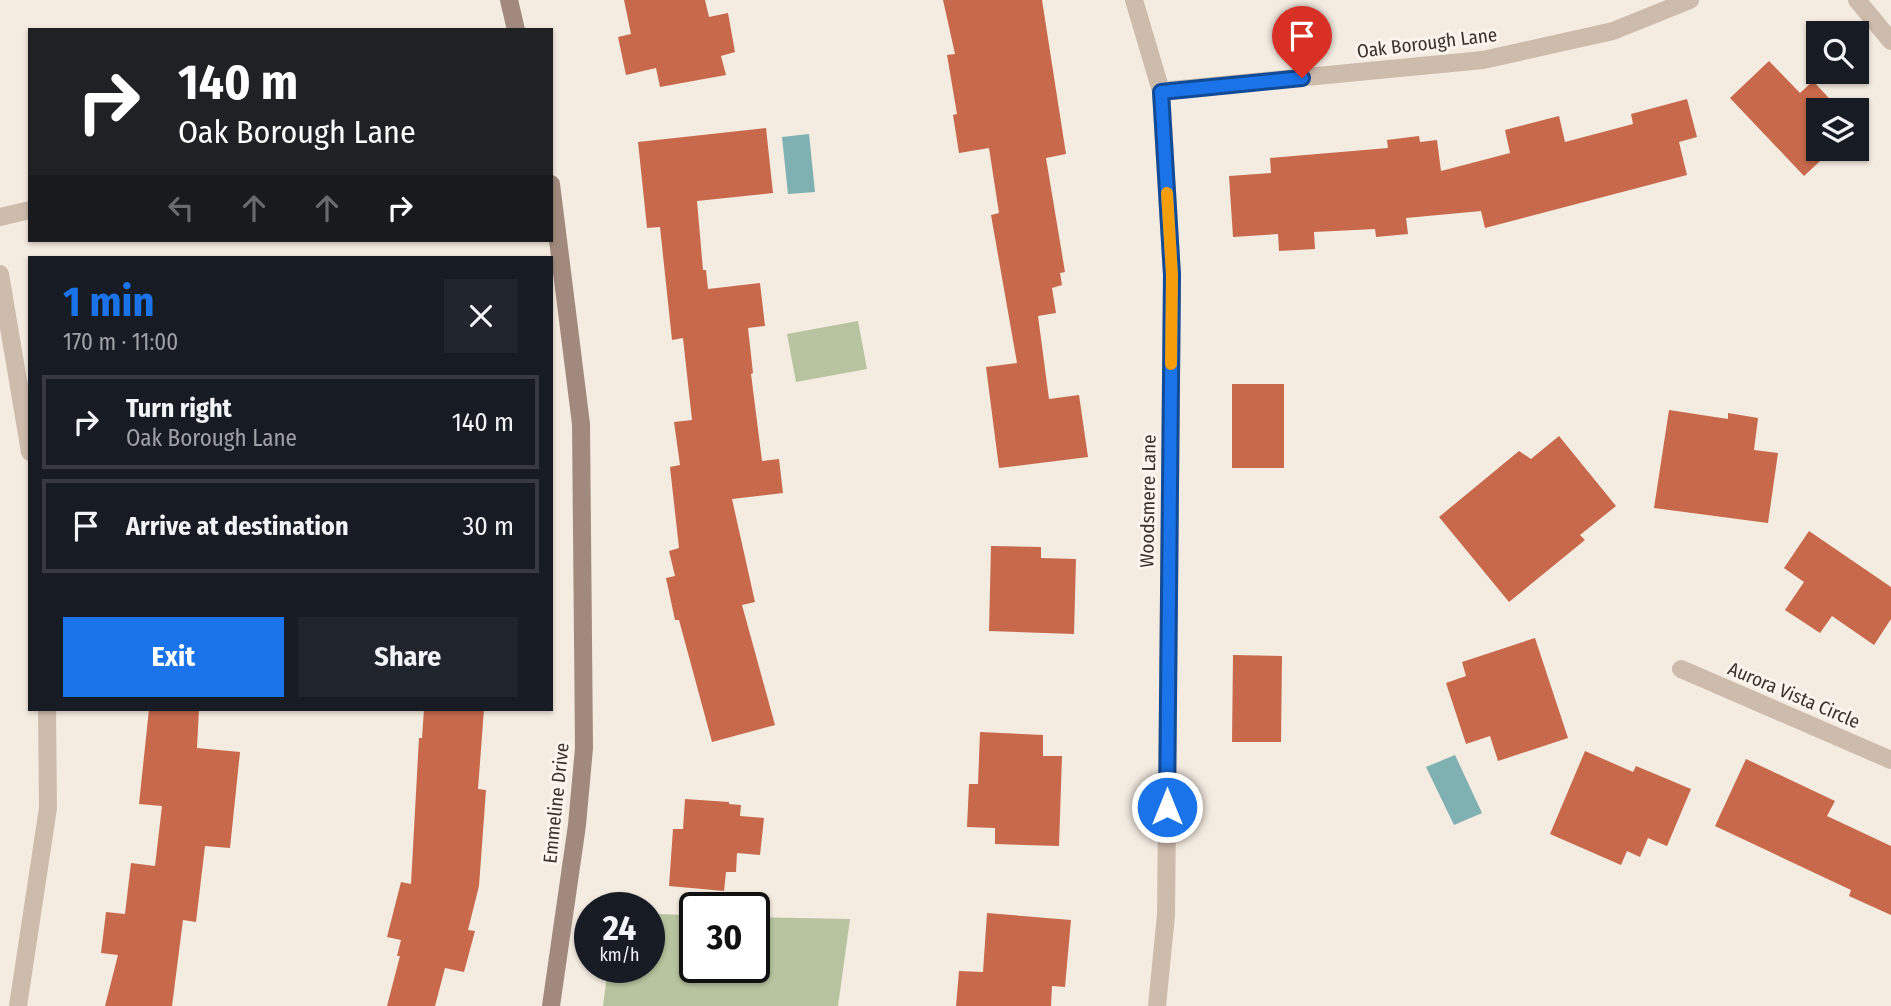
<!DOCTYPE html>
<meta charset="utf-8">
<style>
body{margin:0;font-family:"Fira Sans Condensed",sans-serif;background:#20242c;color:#f1f3f6;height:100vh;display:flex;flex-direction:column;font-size:26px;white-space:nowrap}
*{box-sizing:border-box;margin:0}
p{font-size:23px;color:#9ea1a6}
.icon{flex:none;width:38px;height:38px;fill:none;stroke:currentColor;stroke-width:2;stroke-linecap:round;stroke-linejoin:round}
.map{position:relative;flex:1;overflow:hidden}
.details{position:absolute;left:28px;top:256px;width:525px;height:455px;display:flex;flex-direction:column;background:#171b24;border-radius:0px;box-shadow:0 2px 5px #0004}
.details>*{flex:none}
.banner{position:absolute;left:28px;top:28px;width:525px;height:214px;border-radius:0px;box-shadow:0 2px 5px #0004;background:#202124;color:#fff;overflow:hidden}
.buttons{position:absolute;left:1806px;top:21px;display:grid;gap:14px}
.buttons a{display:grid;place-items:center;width:63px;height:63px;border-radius:0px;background:#171b24;box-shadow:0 2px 5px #0004;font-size:35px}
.speed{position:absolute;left:574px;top:892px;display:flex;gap:14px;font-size:35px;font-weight:700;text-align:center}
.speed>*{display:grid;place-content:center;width:91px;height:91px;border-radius:50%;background:#171b24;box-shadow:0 2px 5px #0004;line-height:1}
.speed small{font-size:18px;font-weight:400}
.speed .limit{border:4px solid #111;border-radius:10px;background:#fff;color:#111}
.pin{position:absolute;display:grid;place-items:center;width:60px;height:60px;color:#fff;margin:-72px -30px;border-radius:50% 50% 50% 0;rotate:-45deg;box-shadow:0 0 7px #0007}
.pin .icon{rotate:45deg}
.me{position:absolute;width:77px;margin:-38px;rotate:0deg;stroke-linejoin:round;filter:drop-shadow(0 0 5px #0008)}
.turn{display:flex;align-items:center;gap:24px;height:147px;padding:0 35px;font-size:32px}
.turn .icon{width:91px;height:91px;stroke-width:2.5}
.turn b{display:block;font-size:49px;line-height:60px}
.lanes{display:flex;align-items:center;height:66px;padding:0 35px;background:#0003;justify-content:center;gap:35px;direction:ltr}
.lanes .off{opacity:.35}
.round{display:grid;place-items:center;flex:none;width:74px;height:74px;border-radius:0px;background:#20242c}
.overview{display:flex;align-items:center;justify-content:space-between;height:119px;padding:0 35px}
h1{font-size:42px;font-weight:700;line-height:52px;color:#1a73e8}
.cta{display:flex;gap:14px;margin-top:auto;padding:14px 35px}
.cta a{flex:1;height:80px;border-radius:0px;background:#1a73e8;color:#fff;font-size:28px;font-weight:700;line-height:80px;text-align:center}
.cta a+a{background:#20242c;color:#f1f3f6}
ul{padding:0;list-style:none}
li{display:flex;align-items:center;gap:21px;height:94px;margin:0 14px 10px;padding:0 21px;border:4px solid #363941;border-radius:0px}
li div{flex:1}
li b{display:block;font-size:26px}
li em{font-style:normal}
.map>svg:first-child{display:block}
</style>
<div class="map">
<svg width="1891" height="1006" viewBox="0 0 1891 1006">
<rect width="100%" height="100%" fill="#f4ebe1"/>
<g fill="#b8c4a0">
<polygon points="858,321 867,369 796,382 787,334"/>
<polygon points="649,914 695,915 695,968 754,968 754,917 850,919 838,1006 603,1006 608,968 649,968"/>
</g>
<g fill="#7fb0b2">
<polygon points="809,134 815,192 788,194 782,137"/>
<polygon points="1455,755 1482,813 1454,825 1426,767"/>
</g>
<g fill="#c8694b">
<polygon points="624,0 705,0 709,17 728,13 735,52 721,56 726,75 660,87 656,68 626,75 618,37 631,34"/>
<polygon points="943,0 1042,0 1066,154 1046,158 1065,272 1060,273 1062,285 1052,288 1056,313 1038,316 1049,399 1079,395 1088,457 999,468 986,367 1017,363 991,215 999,213 989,148 959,153 953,115 957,114 947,55 955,54"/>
<polygon points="1769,61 1800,93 1813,81 1840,110 1818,110 1818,149 1833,149 1804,176 1730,98"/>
<polygon points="1687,99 1697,137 1679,142 1687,175 1485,228 1481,211 1406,218 1408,234 1376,237 1375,229 1314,232 1315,249 1279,251 1278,234 1233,237 1229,176 1271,173 1270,158 1388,148 1387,140 1419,136 1420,142 1437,140 1441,171 1510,153 1505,130 1559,116 1565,142 1633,124 1631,114"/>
<polygon points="766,128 773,193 697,201 703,270 706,270 708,289 760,283 765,326 748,328 753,373 751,374 762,461 779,459 783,493 732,499 755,602 742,605 775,725 712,742 679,620 675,620 666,578 675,576 669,551 679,548 670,467 680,465 674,422 692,420 683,338 672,340 660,227 647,228 638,142"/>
<rect x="1232" y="384" width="52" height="84"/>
<polygon points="1669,410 1728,419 1728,413 1758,418 1754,450 1778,453 1768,523 1654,508"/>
<polygon points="1559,436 1616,506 1580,535 1585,540 1509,602 1439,517 1519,451 1531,459"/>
<polygon points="1809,531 1891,587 1891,619 1874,645 1832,616 1820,633 1785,610 1804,582 1784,568"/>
<polygon points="991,546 1041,547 1041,558 1076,559 1074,634 989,631"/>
<polygon points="1535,638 1568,738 1498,761 1490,736 1466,744 1446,683 1466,676 1462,662"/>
<polygon points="1233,655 1282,656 1281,742 1232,742"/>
<polygon points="149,709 199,709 197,748 240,752 230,848 205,846 196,922 183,920 172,1006 105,1006 118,955 101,953 106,912 125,914 131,863 155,866 162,806 139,804"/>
<polygon points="424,709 484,709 478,789 486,790 479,886 468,930 475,931 464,972 445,968 435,1006 387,1006 400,956 397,956 401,940 387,937 401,882 411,884 419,738 422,738"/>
<polygon points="980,732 1043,735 1043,756 1062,756 1059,846 995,844 995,828 967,827 969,784 978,784"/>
<polygon points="1585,751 1633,772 1636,766 1691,789 1667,846 1648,838 1640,857 1627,851 1621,865 1550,834"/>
<polygon points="1746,759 1835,801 1827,816 1891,846 1891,915 1849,896 1851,890 1715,826"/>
<polygon points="685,799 729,802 729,804 741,805 740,816 764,818 760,855 737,853 736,872 726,872 724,891 669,886 673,829 683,829"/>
<polygon points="987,913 1071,920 1065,987 1052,986 1051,1006 956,1006 959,971 983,972"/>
</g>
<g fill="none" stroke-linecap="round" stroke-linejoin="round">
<g stroke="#cdbbac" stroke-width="18">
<polyline points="1134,0 1161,91 1172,275 1166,915 1157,1006"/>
<polyline points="1857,0 1891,41"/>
<polyline points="1161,91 1483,60 1613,31 1690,0"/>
<polyline points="0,217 30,210"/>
<polyline points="0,274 30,452"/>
<polyline points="1681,669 1891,760"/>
<polyline points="18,1006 48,808 47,709"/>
</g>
<g stroke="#a18a7d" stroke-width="18">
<polyline points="509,0 516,30"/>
<polyline points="551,184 581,424 584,748 577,825 551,1006"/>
</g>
</g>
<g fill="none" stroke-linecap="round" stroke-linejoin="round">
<g stroke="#114b97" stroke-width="18">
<polyline id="route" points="1167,807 1172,275 1161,92 1302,78"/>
</g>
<use href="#route" stroke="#1a73e8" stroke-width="12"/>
<polyline stroke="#f59e0b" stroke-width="12" points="1167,193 1172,275 1171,364"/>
</g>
<g text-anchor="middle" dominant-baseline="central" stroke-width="6" stroke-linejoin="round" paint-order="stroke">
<g font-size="19" fill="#3b302b" stroke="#fbf5ee">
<text transform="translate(1427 43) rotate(-7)">Oak Borough Lane</text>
<text transform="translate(1148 501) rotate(-89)">Woodsmere Lane</text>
<text transform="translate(1794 695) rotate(23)">Aurora Vista Circle</text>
<text transform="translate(556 803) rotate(-84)">Emmeline Drive</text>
</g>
</g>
</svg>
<div class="buttons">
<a><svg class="icon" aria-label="search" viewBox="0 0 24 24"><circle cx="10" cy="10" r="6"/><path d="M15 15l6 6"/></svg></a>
<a><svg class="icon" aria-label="layers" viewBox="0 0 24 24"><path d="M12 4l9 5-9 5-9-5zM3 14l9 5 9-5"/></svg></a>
</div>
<div class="speed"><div>24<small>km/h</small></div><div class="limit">30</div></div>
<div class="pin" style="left:1302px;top:78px;background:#d93025"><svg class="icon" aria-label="arrive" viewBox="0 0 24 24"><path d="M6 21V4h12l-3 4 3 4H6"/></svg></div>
<svg class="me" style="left:1167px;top:807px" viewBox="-20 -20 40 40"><circle r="17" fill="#1a73e8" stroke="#fff" stroke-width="3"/><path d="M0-11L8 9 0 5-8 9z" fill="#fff"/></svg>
<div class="banner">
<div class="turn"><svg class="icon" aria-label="right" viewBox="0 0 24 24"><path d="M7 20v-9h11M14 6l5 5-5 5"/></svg><div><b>140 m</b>Oak Borough Lane</div></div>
<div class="lanes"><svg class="icon off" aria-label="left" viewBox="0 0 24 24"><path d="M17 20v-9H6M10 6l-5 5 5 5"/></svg><svg class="icon off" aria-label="ahead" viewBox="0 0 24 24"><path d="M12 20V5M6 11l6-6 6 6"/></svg><svg class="icon off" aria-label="ahead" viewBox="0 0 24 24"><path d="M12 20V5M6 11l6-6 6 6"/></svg><svg class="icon" aria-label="right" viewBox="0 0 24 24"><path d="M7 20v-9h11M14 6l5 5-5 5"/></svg></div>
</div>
<section class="details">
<div class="overview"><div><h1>1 min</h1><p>170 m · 11:00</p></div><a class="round"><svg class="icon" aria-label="close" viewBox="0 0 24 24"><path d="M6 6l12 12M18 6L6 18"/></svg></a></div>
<ul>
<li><svg class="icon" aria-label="right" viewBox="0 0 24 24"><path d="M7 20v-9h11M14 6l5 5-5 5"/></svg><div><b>Turn right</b><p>Oak Borough Lane</p></div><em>140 m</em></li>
<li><svg class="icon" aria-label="arrive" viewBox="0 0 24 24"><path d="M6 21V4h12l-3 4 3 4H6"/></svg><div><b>Arrive at destination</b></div><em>30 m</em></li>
</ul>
<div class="cta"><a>Exit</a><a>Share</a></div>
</section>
</div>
